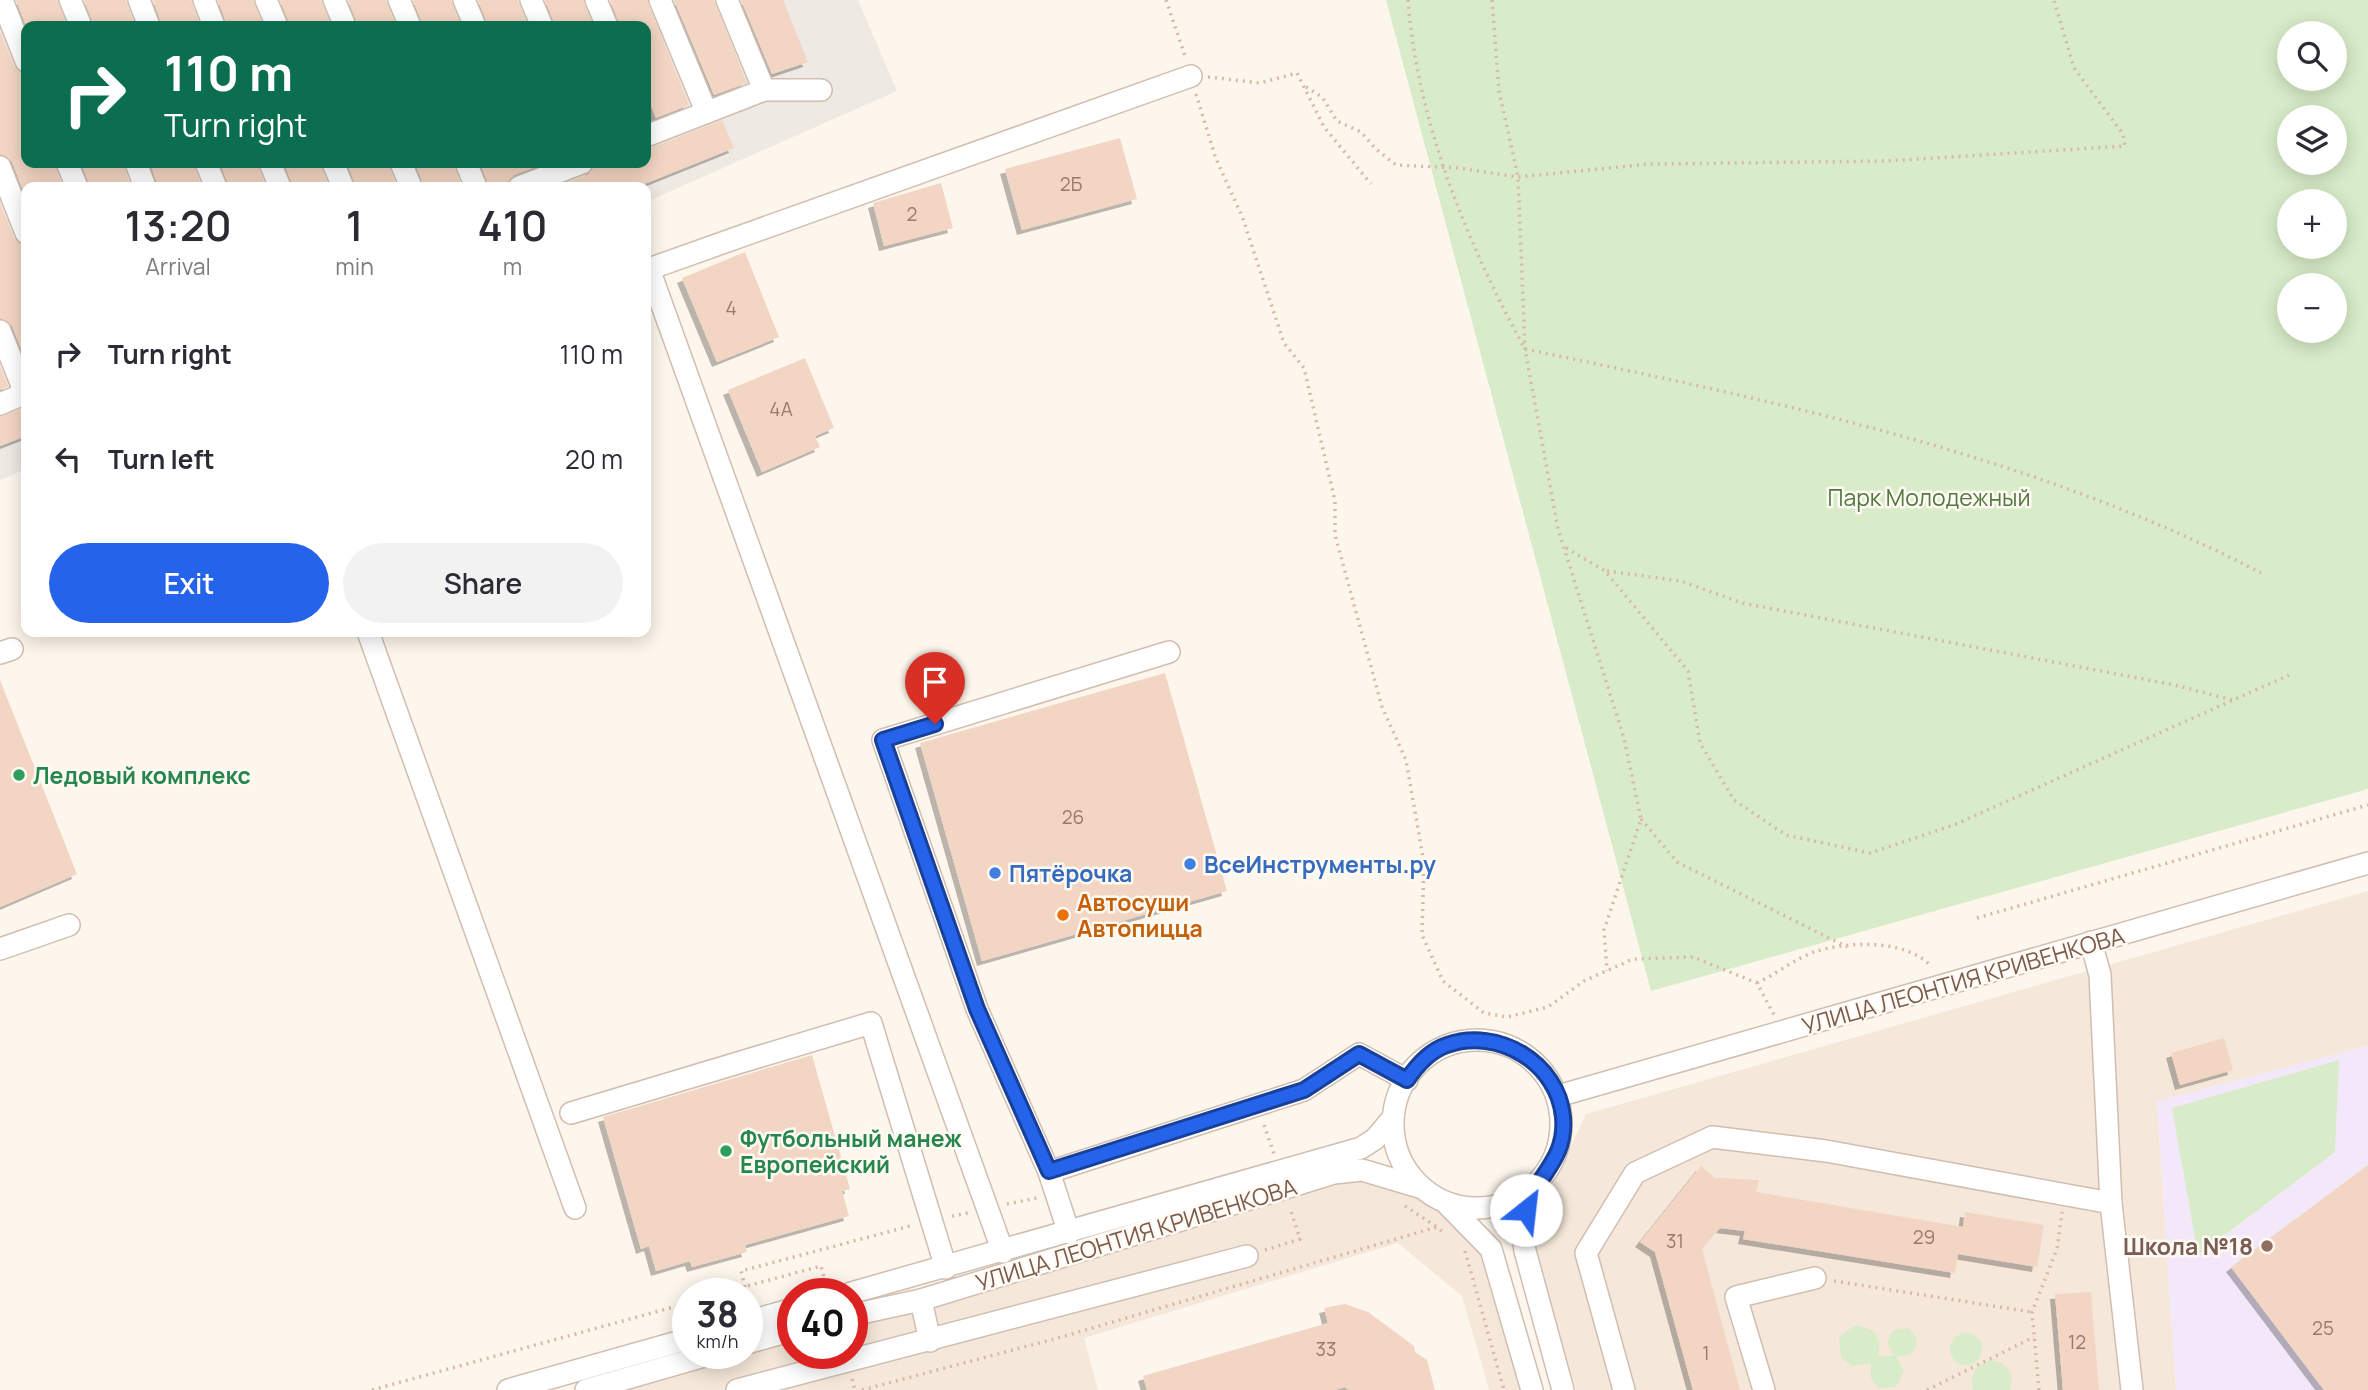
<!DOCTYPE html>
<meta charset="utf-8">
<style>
body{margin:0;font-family:Manrope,sans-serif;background:#f2f2f3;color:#2b2b33;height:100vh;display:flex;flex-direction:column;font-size:26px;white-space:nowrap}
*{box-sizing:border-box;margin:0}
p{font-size:23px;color:#7c7c81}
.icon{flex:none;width:38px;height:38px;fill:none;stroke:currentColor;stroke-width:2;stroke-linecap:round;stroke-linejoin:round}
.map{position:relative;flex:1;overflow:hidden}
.side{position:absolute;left:21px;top:182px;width:630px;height:455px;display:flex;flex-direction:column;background:#fff;border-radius:14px;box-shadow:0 4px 18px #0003}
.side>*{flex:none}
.top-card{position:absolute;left:21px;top:21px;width:630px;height:147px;border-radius:14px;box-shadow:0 4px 18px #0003;background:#0b6e4f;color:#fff;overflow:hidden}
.fabs{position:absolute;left:2277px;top:21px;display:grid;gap:14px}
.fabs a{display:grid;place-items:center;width:70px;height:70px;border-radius:50%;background:#fff;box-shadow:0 4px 18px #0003;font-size:35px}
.speed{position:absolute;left:672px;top:1278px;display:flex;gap:14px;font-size:35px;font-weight:700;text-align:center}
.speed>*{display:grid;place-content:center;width:91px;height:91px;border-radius:50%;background:#fff;box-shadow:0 4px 18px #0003;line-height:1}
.speed small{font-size:18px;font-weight:400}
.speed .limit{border:10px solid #d22;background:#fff;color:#111}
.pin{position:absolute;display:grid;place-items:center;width:60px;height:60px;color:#fff;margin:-72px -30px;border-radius:50% 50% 50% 0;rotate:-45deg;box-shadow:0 0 7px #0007}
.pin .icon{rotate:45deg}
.me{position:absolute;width:77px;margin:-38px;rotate:29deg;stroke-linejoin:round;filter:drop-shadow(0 0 5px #0008)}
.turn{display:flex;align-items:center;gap:24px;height:147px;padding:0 28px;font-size:32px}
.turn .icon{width:91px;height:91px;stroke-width:2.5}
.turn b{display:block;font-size:49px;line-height:60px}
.eta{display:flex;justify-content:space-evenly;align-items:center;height:119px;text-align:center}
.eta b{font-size:42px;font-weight:600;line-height:49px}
.cta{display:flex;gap:14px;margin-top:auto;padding:14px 28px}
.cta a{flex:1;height:80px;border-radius:42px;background:#2563eb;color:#fff;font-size:28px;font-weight:600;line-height:80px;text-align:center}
.cta a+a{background:#f2f2f3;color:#2b2b33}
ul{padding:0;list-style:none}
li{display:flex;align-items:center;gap:21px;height:105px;padding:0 28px}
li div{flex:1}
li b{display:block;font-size:26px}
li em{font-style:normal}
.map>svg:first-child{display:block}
</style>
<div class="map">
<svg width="2368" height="1390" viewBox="0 0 2368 1390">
<defs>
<filter id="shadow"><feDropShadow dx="-5" dy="5" stdDeviation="0" flood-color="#0004"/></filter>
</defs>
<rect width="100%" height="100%" fill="#fdf6ec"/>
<g fill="#f5e8da">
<polygon points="2368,891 2368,1046 2157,1102 2176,1390 1576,1390 1531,1231 1586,1114"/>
<polygon points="1334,1173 1419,1187 1447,1204 1474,1229 1528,1390 1489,1390 1462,1296 1398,1243 1084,1338 1098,1390 586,1390 715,1353 747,1353 793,1330 793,1353 852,1353 852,1315"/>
</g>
<path fill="#efe9e4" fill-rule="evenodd" d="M 0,0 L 858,0 L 897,91 L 646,202 L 646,187 L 26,187 L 26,469 L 0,480 ZM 26,26 L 646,26 L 646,163 L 26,163 Z"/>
<polygon fill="#f3e8fa" points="2368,1046 2368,1390 2176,1390 2157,1101"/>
<g fill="#d8ecc9" fill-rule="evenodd">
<path d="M 1386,0 L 2368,0 L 2368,789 L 1651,991 ZM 2289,33 L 2334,33 L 2334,79 L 2289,79 ZM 2289,117 L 2334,117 L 2334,163 L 2289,163 ZM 2289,201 L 2334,201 L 2334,247 L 2289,247 ZM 2289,285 L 2334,285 L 2334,331 L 2289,331 Z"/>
<polygon points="2339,1060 2335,1152 2198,1255 2172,1108"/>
<path d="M 1855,1325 L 1874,1331 L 1880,1344 L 1878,1357 L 1894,1355 L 1887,1343 L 1893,1330 L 1907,1328 C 1926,1339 1915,1359 1896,1356 L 1904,1371 L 1896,1387 L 1879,1388 L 1871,1379 L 1871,1363 L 1852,1366 L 1841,1358 L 1839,1337 Z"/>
<circle cx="1966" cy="1349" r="16"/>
<path d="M 1990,1360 C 2007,1362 2015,1374 2010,1390 L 1973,1390 L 1971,1381 L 1976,1368 Z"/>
</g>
<g fill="#f3d5c3" filter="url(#shadow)">
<polygon points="16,0 57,0 67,26 26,26"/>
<polygon points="84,0 126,0 135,26 94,26"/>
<polygon points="153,0 191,0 200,26 162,26"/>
<polygon points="218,0 253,0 263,26 227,26"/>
<polygon points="280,0 321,0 331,26 290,26"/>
<polygon points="348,0 386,0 396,26 358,26"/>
<polygon points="413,0 451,0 461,26 423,26"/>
<polygon points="478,0 518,0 528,26 488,26"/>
<polygon points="545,0 583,0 593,26 555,26"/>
<polygon points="610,0 647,0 689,105 656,118 646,94 646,26 620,26"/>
<polygon points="674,0 714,0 747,83 714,95"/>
<polygon points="741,0 783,0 808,62 772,74"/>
<polygon points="0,31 14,66 26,74 26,163 54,163 63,187 26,187 26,198 12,162 0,154"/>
<polygon points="722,120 734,148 637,187 555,187 587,175 595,163 646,163 646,150"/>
<polygon points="1120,138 1137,199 1022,230 1005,169"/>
<polygon points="81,163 123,163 131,187 90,187"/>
<polygon points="150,163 193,163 202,187 158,187"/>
<polygon points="220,163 257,163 266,187 229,187"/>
<polygon points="284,163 320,163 329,187 293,187"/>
<polygon points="347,163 388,163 397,187 356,187"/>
<polygon points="415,163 453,163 462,187 424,187"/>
<polygon points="480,163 546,163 514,175 506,187 489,187"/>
<polygon points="941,183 953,228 884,246 873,203"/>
<polygon points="0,203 14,238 26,246 26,361 12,326 0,318"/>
<polygon points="745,252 779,337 717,362 682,278"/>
<polygon points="805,358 834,428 815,436 820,447 762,472 728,390"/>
<polygon points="0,366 8,386 0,390"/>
<polygon points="26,407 26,436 0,446 0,417"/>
<polygon points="1165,673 1227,891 982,961 920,743"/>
<polygon points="0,680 77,874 0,907"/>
<polygon points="2224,1038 2233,1070 2180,1085 2171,1053"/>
<polygon points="812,1055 850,1189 842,1191 849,1216 745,1245 747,1252 692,1267 690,1261 656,1271 649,1246 641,1249 603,1117"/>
<polygon points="2368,1165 2368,1390 2324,1390 2231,1267"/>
<polygon points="1701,1166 1715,1178 1759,1180 1756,1192 1963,1227 1965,1212 2044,1225 2037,1267 1958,1254 1955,1273 1743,1239 1745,1231 1720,1228 1702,1249 1740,1390 1693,1390 1655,1252 1640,1242"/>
<polygon points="2091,1292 2099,1390 2063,1390 2055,1294"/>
<polygon points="1345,1304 1368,1312 1414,1346 1415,1352 1427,1360 1435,1390 1349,1390 1345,1387 1334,1390 1147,1390 1143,1376 1328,1323 1324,1308"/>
</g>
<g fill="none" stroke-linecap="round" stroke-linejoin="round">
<g stroke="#d1beb0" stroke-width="24">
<g id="minor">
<polyline points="2,0 26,61"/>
<polyline points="70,0 81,26"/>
<polyline points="139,0 149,26"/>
<polyline points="204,0 214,26"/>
<polyline points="266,0 277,26"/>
<polyline points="334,0 345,26"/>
<polyline points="399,0 410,26"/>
<polyline points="464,0 475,26"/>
<polyline points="531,0 542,26"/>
<polyline points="596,0 607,26"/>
<polyline points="660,0 706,111"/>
<polyline points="727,0 764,90"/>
<polyline points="646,136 764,90 821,90"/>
<polyline points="67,163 77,187"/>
<polyline points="136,163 145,187"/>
<polyline points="206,163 216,187"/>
<polyline points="270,163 280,187"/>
<polyline points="333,163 343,187"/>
<polyline points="401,163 411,187"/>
<polyline points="466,163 476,187"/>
<polyline points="0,167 26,233"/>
<polyline points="519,187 582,163"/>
<polyline points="0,331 25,393"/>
<polyline points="0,404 26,393"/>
<polyline points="368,632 575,1208"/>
<polyline points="0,653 12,649"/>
<polyline points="2091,942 2100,975 2111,1203 2132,1390"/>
<polyline points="0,949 69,925"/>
<circle cx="1477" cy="1124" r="84"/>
<polyline points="1558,1096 2368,863"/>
<polyline points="571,1113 871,1023 946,1268"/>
<polyline points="1049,1172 977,1009 883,740 1169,652"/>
<polyline points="1530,1194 1522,1226 1525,1251 1563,1390"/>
<polyline points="1447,1204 1491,1249 1532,1390"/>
<polyline points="1069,1233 1049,1172 1304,1090 1359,1054 1407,1080"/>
<polyline points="1003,1252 649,269 1191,76"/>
<polyline points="851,1293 1361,1148 1375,1139 1392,1119"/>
<polyline points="921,1300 930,1341"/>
<polyline points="852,1315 921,1300 1334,1173 1362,1170 1419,1187"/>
<polyline points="747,1322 793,1309"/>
<polyline points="747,1343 793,1330"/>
<polyline points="508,1390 688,1339"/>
<polyline points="586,1390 715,1353"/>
<polyline points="737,1390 1247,1256"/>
<polyline points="1624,1390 1586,1253 1635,1173 1712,1137 1826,1151 2111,1203"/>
<polyline points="1764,1390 1736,1297 1815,1278"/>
</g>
</g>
<g stroke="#d9b8a5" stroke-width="3.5" stroke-dasharray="2 5" stroke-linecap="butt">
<polyline points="1166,0 1185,56"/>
<path d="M 1408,0 C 1417,121 1467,243 1525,349 C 1775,401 2032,454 2261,573"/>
<polyline points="1492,0 1499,91 1518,177 1525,349 1558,529 1624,738 1641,819 1604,930 1607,971"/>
<polyline points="1208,77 1260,83 1297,73 1324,127 1371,184"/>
<polyline points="1306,87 1322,97 1337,121 1361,132 1376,149 1396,165 1459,168 1518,177 1649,164 1887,161 2125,146 2123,134 2074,68 2054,0"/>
<polyline points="1196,94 1216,159 1242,216 1284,343 1304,368 1335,501 1335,535 1382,707 1406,760 1424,863 1422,935 1443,981 1484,1013 1507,1017 1548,1007 1584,981 1633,959 1693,957 1757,983 1774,1015"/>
<polyline points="1566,548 1605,571 1688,671 1700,743 1734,800 1786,835 1870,853 1954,825 2289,675"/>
<polyline points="1607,571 1681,581 1742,603 2175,685 2236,701"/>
<polyline points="1641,819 1677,862 1847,947"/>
<polyline points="1977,918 2368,805"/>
<path d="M 1757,983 C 1776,974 1795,959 1814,952 C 1848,941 1907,939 1932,967"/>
<polyline points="1264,1125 1274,1154"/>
<polyline points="1007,1204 1037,1198"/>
<polyline points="1405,1206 1437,1227"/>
<polyline points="952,1216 968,1213"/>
<polyline points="1265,1250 1300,1239 1290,1208"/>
<polyline points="1465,1251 1504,1390"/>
<polyline points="1834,1281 2032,1312"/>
<polyline points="745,1287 741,1271 914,1225"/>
<polyline points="721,1293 821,1266 828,1293"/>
<polyline points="852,1379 855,1390"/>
<polyline points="372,1390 688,1303"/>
<polyline points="862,1390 1058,1338 1437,1227 1444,1233"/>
<polyline points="1927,1390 2034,1337"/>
<polyline points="2039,1390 2032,1312 2057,1249 2062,1212"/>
</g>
<use href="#minor" stroke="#fff" stroke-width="21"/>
</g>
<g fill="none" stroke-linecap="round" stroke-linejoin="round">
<g stroke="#184099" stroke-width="18">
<path id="route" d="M 935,724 L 883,740 L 977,1009 L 1049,1171 L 1304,1090 L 1359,1054 L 1407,1080 C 1417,1065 1429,1051 1447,1045 C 1498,1027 1558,1063 1563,1117 C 1567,1161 1535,1176 1526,1210"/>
</g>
<use href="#route" stroke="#2563eb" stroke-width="12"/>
</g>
<g fill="#2e9e5b" stroke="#fffaf3" stroke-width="2.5">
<circle cx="19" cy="775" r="7"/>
<circle cx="726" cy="1151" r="7"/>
</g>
<g fill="#3f7fe0" stroke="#fffaf3" stroke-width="2.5">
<circle cx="1190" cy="864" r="7"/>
<circle cx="995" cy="873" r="7"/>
</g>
<circle fill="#e8710a" stroke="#fffaf3" stroke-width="2.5" cx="1063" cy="915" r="7"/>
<circle fill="#8d6e63" stroke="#fffaf3" stroke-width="2.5" cx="2267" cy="1246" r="7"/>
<g text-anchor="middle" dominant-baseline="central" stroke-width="5" stroke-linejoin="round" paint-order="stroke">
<g font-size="19" fill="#987a6a">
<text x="1071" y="184">2Б</text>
<text x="912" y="214">2</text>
<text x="731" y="308">4</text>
<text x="781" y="409">4А</text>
<text x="1073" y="817">26</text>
<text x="1924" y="1237">29</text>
<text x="1675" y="1241">31</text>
<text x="2323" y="1328">25</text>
<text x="2077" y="1342">12</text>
<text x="1326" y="1349">33</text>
<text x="1706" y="1353">1</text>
</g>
<g font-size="23" fill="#537a41" stroke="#fffaf3">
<text x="1929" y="497">Парк Молодежный</text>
</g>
<g font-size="23" font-weight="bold" fill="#27864d" stroke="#fffaf3" text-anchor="start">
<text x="33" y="775">Ледовый комплекс</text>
<text x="740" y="1138">Футбольный манеж<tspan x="740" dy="26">Европейский</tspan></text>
</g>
<g font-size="23" font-weight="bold" fill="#366cbe" stroke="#fffaf3" text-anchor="start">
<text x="1204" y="864">ВсеИнструменты.ру</text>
<text x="1009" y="873">Пятёрочка</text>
</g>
<g font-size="23" font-weight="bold" fill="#c56008" stroke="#fffaf3" text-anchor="start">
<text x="1077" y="902">Автосуши<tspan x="1077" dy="26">Автопицца</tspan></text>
</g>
<g font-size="23" fill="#7a5c4d" stroke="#fffaf3">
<text transform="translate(1963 980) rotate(-16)">УЛИЦА ЛЕОНТИЯ КРИВЕНКОВА</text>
<text transform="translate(1136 1234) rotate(-17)">УЛИЦА ЛЕОНТИЯ КРИВЕНКОВА</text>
</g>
<g font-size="23" font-weight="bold" fill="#785e54" stroke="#fffaf3" text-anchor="end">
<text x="2253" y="1246">Школа №18</text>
</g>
</g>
</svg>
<div class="fabs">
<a><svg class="icon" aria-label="search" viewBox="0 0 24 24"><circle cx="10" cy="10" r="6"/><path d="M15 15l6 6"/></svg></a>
<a><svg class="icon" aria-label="layers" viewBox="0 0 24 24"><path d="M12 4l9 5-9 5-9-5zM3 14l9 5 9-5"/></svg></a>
<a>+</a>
<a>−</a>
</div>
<div class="speed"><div>38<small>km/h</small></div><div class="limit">40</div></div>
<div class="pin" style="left:935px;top:724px;background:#d93025"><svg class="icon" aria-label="arrive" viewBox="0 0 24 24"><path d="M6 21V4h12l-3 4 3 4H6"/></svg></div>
<svg class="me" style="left:1526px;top:1210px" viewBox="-20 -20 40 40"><circle r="19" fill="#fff"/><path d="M0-13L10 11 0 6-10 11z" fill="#2563eb"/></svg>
<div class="top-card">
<div class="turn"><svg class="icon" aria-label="right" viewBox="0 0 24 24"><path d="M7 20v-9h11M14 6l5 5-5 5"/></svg><div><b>110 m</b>Turn right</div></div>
</div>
<section class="side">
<div class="eta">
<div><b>13:20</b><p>Arrival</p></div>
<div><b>1</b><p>min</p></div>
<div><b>410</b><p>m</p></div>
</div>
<ul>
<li><svg class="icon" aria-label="right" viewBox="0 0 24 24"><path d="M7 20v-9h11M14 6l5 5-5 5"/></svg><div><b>Turn right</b></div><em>110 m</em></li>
<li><svg class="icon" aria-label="left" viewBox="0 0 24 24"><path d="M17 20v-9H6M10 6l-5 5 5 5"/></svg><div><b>Turn left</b></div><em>20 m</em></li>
</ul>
<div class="cta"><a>Exit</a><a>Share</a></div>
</section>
</div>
